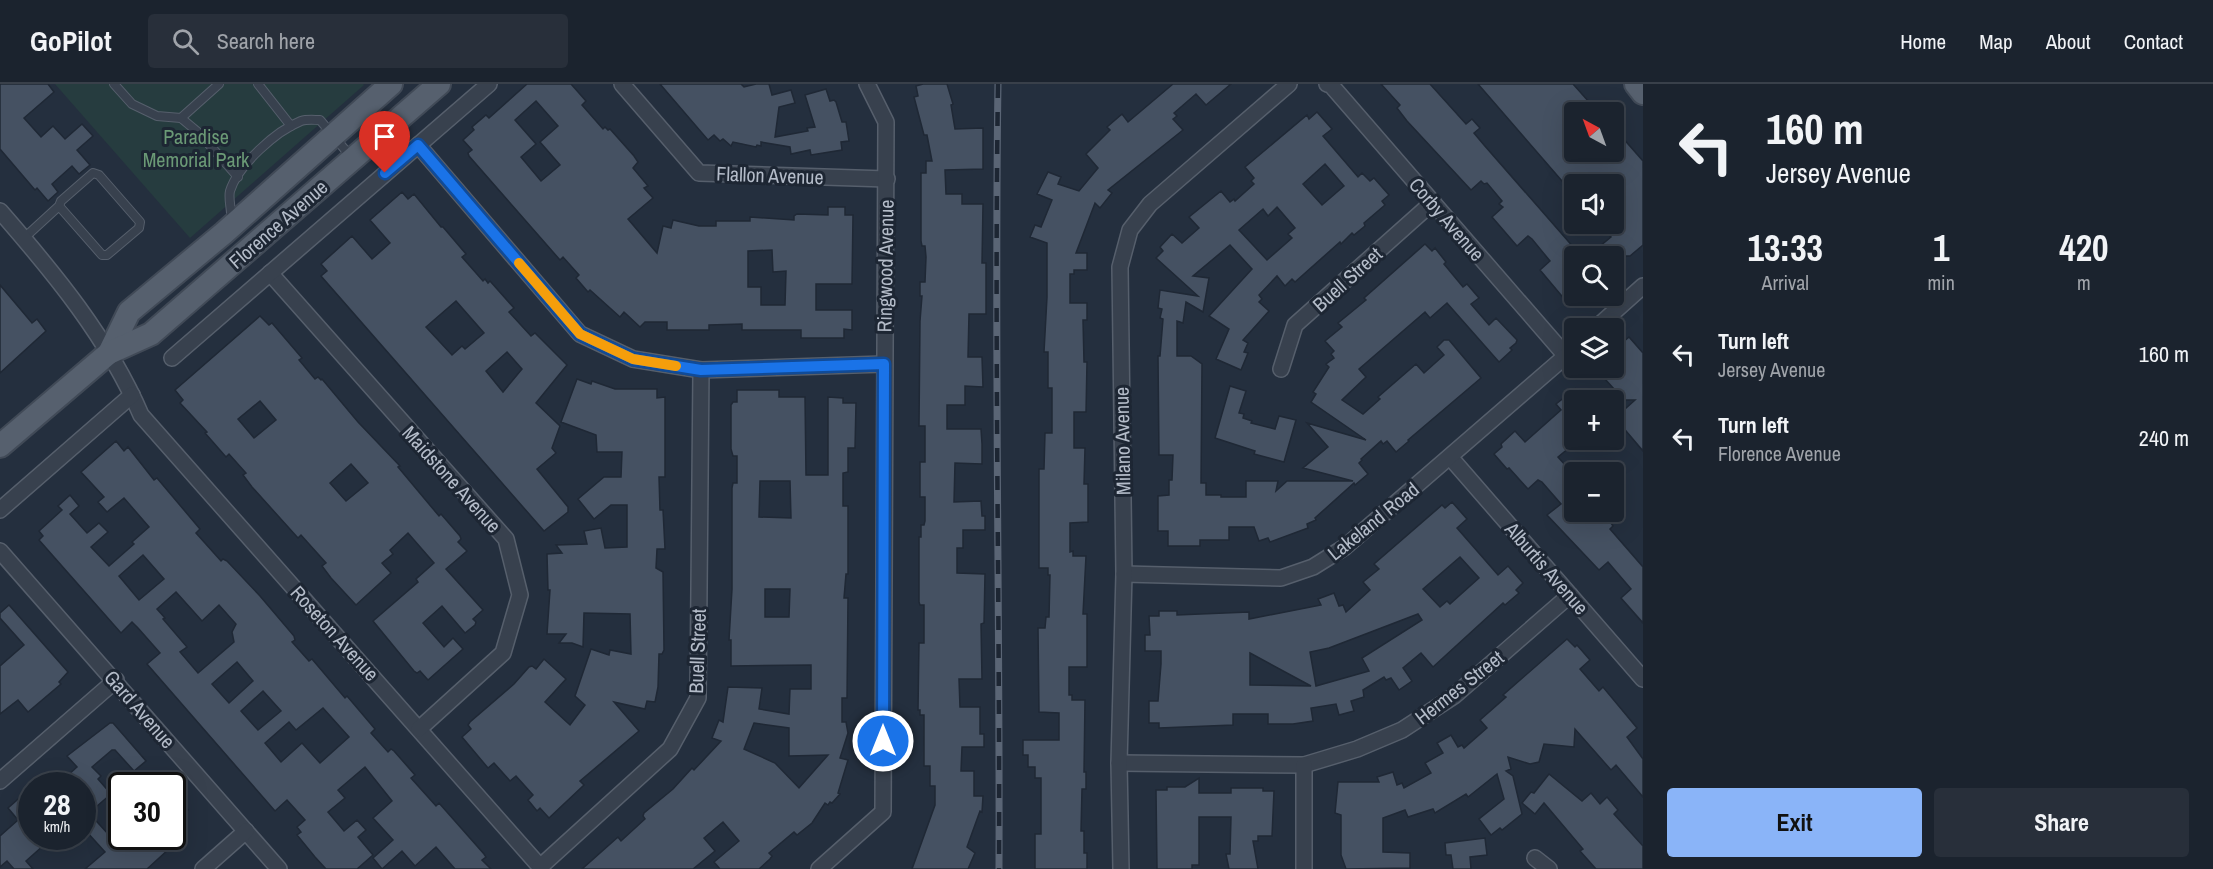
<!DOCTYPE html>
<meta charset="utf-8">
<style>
body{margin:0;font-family:"Archivo Narrow",sans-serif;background:#282f3a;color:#f1f3f6;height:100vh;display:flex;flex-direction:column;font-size:22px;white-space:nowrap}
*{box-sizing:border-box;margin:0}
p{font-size:20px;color:#a0a4aa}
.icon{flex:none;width:33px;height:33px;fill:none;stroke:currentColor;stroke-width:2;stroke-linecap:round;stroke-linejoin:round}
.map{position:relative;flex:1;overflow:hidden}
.drawer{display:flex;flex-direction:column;background:#1b232e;width:570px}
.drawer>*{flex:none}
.top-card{background:#1b232e;color:#f1f3f6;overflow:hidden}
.needle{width:39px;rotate:319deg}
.buttons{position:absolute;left:1564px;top:18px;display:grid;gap:12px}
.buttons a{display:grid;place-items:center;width:60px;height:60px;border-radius:6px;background:#1b232e;box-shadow:0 6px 24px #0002,0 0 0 2px #39404a;font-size:30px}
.speed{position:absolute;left:18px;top:688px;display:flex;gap:12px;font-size:30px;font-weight:700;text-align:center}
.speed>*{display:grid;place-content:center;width:78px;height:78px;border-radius:50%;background:#1b232e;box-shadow:0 6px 24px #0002,0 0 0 2px #39404a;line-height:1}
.speed small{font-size:15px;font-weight:400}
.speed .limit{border:3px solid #111;border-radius:9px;background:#fff;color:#111}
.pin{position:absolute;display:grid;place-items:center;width:51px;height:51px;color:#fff;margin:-62px -26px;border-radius:50% 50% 50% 0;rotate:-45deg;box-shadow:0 0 6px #0007}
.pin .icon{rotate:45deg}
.me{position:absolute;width:66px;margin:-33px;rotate:0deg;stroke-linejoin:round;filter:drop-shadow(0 0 4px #0008)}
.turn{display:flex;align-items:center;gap:21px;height:126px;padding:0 24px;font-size:27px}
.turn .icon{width:78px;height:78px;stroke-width:2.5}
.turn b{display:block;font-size:42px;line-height:51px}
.eta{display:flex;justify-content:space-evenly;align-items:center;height:102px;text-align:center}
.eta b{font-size:36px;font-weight:800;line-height:42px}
.primary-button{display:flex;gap:12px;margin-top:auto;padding:12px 24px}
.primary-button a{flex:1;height:69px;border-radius:6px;background:#8ab4f8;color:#111;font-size:24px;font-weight:800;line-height:69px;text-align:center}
.primary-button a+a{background:#282f3a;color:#f1f3f6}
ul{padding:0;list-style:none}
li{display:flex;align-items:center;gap:18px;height:84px;padding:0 24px}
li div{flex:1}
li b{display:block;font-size:22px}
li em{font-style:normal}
header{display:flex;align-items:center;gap:36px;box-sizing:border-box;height:84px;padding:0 30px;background:#1b232e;border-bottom:2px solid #39404a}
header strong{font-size:28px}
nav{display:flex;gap:33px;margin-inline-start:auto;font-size:21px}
.search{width:420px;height:54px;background:#282f3a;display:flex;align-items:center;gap:15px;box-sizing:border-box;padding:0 21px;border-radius:6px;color:#a0a4aa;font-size:22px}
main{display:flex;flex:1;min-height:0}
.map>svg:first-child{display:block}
</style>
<header>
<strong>GoPilot</strong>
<div class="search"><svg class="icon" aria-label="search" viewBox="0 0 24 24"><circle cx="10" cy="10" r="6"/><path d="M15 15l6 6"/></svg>Search here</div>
<nav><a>Home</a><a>Map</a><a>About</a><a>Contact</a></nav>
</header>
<main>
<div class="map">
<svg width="1643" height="785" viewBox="0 0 1643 785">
<rect width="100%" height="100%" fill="#242f3e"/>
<polygon fill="#263c3f" points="55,0 363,0 364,1 190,154"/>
<g fill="#455162" stroke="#1f2835" stroke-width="1.5" fill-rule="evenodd">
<polygon points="0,0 48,0 54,8 24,34 41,53 53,42 65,55 82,40 93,52 77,66 90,81 79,90 72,82 52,100 58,108 48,117 37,104 35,106 0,65"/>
<path d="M 527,0 L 571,0 L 586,17 L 582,21 L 603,45 L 605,43 L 608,46 L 610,45 L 634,72 L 638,78 L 633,84 L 648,102 L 644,104 L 653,114 L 628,135 L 657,169 L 663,142 L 671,144 L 673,136 L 699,142 L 716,142 L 716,137 L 750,137 L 750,133 L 794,136 L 794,132 L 797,130 L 828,131 L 828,123 L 845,123 L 845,131 L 853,131 L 852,200 L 816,200 L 816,226 L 852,226 L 852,246 L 844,245 L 844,254 L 801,254 L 801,246 L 742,246 L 742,240 L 709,241 L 709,246 L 667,246 L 667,238 L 645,238 L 640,243 L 624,228 L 620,233 L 590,206 L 588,208 L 576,194 L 579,191 L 563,173 L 560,176 L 469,72 L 468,69 L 472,66 L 463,56 L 474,46 L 472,43 L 486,31 L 489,34 ZM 536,17 L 558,42 L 540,58 L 560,81 L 541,97 L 521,73 L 536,60 L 515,36 ZM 772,166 L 773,188 L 786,187 L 785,221 L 761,221 L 761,203 L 748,203 L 748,167 Z"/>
<polygon points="660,0 741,0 744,3 756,0 769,0 772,11 791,6 795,19 779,23 775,53 808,47 807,44 815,43 805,11 826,5 830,17 834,16 836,18 842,38 846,38 849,57 841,58 842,66 811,71 810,66 791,70 790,63 761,58 761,62 757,61 756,63 733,58 731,62 723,55 720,57 714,51 708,56"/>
<polygon points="923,0 947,0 953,20 951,21 955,45 983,44 983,85 945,86 946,110 962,110 962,120 983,120 982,179 986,179 986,230 969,230 968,273 982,273 983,303 965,302 965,321 947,321 947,345 981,345 982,360 982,380 955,379 954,418 981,417 982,432 985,432 985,446 963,446 963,464 957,464 957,489 985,490 984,539 981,540 982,595 959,595 960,623 980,623 980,650 984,650 984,663 962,663 961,687 974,687 974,712 983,712 982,728 980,727 967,763 975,769 968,785 912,785 935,721 935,702 930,702 930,682 924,682 924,631 920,631 920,626 918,626 919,559 924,559 924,521 920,521 919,518 919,453 921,453 921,441 924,441 925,437 925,413 920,413 920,378 925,378 925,342 919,342 920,237 922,212 920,212 920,198 925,198 926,173 925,162 922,162 921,157 921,89 926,89 926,77 932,77 927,51 924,51 914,13 918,12 916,2"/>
<polygon points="1173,0 1231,0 1206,21 1196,10 1174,29 1177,32 1173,35 1183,46 1108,106 1112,109 1100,124 1095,119 1076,169 1087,169 1087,186 1074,186 1074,190 1070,190 1070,219 1087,219 1087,236 1083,236 1084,278 1087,278 1086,328 1074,328 1074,364 1085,364 1084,400 1088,400 1088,438 1070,439 1070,468 1073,467 1073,472 1086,472 1083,530 1087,530 1087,583 1069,583 1069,611 1072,611 1072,616 1085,616 1084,688 1086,688 1086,705 1082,705 1081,747 1084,747 1084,769 1087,769 1087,785 1035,785 1035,750 1041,750 1041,694 1035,694 1035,683 1028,683 1028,671 1023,671 1023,656 1059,656 1059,629 1039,628 1038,544 1045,544 1046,533 1049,533 1050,491 1048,491 1048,484 1039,484 1039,385 1044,385 1045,349 1052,349 1052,304 1048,304 1048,268 1044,268 1047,213 1047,159 1030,153 1035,141 1041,143 1052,116 1037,110 1048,88 1061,93 1058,100 1079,107 1098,84 1086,70 1110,46 1107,43 1122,30 1128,38"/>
<polygon points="1381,0 1430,0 1466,40 1472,35 1480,44 1474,49 1484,61 1575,165 1575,209 1566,217 1540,186 1550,177 1532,155 1528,152 1517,162 1492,133 1503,123 1499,120 1502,117 1487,99 1484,100 1481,97 1471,106 1407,37 1397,24 1400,21"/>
<polygon points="1478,0 1573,0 1598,28 1575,28 1575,68 1614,68 1614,44 1643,77 1643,161 1630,172 1588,172 1611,153 1599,140 1614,140 1614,100 1575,100 1575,112"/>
<path d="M 1317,28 L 1332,45 L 1323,52 L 1358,93 L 1362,89 L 1370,97 L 1374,94 L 1389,111 L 1382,117 L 1385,121 L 1364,139 L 1365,142 L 1354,151 L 1352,149 L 1341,160 L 1340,158 L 1295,198 L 1292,195 L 1285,202 L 1277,192 L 1259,211 L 1262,215 L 1259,218 L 1269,227 L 1243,256 L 1248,259 L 1244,268 L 1248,269 L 1241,286 L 1216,275 L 1229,245 L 1209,232 L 1252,185 L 1230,161 L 1193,192 L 1209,194 L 1203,228 L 1186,218 L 1183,239 L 1177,237 L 1177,272 L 1191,272 L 1202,280 L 1201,399 L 1206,399 L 1206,411 L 1221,411 L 1221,413 L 1246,413 L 1246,397 L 1278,397 L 1276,407 L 1287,397 L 1353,397 L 1303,384 L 1328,363 L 1307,339 L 1366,356 L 1311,318 L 1316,310 L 1313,308 L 1329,283 L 1326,280 L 1334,274 L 1331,270 L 1334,267 L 1325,257 L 1342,243 L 1338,239 L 1366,216 L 1364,214 L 1425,160 L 1432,167 L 1435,164 L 1446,178 L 1444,180 L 1463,203 L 1467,200 L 1479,214 L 1471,220 L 1489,241 L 1496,234 L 1517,256 L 1516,259 L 1510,264 L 1512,266 L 1499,278 L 1447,219 L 1430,234 L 1425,228 L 1359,285 L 1366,293 L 1342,316 L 1363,330 L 1380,315 L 1378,313 L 1416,280 L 1424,289 L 1444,271 L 1437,263 L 1444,256 L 1449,256 L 1481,294 L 1408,356 L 1409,357 L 1396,368 L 1387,357 L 1383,360 L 1381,357 L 1361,375 L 1362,376 L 1359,379 L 1368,390 L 1355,401 L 1354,399 L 1315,434 L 1316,436 L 1307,440 L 1308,444 L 1270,458 L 1268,454 L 1259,457 L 1254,443 L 1229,443 L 1229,456 L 1200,456 L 1200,462 L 1168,462 L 1168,447 L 1158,447 L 1158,412 L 1169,411 L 1169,396 L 1172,396 L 1173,371 L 1159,371 L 1158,272 L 1160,272 L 1163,235 L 1160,234 L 1162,225 L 1158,224 L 1160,206 L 1198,212 L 1156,174 L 1163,167 L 1160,163 L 1172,150 L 1182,159 L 1199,144 L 1189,133 L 1221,107 L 1230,118 L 1234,115 L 1235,117 L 1254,100 L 1251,97 L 1254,94 L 1245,83 L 1307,31 L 1309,35 ZM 1325,80 L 1344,102 L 1322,121 L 1303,100 ZM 1277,123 L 1295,144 L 1288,150 L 1292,154 L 1267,176 L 1239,146 L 1263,125 L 1268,132 Z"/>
<path d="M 402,108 L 408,115 L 414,110 L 441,143 L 443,143 L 466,170 L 462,173 L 483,197 L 485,195 L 488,199 L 490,197 L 514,224 L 509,228 L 531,252 L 535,249 L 567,281 L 536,319 L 560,342 L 552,364 L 556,369 L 537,385 L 568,423 L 568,428 L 544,447 L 321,192 L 327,187 L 321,180 L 352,152 L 372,175 L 390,159 L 370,136 ZM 456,217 L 484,249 L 465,265 L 462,262 L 452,271 L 426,243 ZM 507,268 L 522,285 L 503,308 L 486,287 Z"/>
<polygon points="0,201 32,239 37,235 46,247 0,289"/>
<path d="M 260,232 L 269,241 L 272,239 L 302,274 L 299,276 L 315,295 L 318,293 L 321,296 L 322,295 L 358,338 L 400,382 L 398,383 L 439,432 L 441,430 L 460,452 L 461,455 L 458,458 L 467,467 L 446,485 L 483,526 L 473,535 L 476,538 L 475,541 L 465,549 L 442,522 L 423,539 L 444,563 L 453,554 L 463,565 L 428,596 L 420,587 L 417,589 L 414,587 L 373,537 L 418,498 L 416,495 L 434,479 L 408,449 L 390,466 L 393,470 L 382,479 L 391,489 L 356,521 L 331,494 L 322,482 L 326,479 L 301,451 L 298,454 L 252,403 L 243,391 L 246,389 L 229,370 L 226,373 L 205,349 L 207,348 L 180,319 L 183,316 L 175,306 ZM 260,317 L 276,336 L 254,354 L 238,335 ZM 351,380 L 368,399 L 346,417 L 330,399 Z"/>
<polygon points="1629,253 1643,269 1643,367 1615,334 1635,316 1624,316 1595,284 1614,284 1614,266"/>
<polygon points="577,295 591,300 592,297 615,305 657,305 657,314 665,313 665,393 659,393 660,426 663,426 665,465 657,465 656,484 663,488 664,566 662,570 659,570 658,603 655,618 647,617 645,625 614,618 639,647 580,697 584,701 549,734 540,724 537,727 528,716 533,711 516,692 510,697 494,679 488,684 462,653 471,645 468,641 470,638 514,600 529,583 532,582 536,585 544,575 566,595 545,618 570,641 585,621 575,612 591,565 609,571 610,566 631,570 630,530 584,529 583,563 572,559 559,559 566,550 547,550 550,506 548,506 547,470 562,469 556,461 587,460 584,447 601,444 605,464 627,463 627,421 611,421 594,435 578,415 604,393 621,393 622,368 597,368 596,351 561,338"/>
<polygon points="1230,302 1246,307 1239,329 1244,330 1243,334 1252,337 1251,339 1275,345 1279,332 1296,336 1284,378 1254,370 1255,367 1215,354"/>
<polygon points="1575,305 1575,359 1558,373 1575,392 1575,428 1619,428 1609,436 1613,442 1610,445 1643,483 1643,539 1621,514 1631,505 1608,478 1599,486 1547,431 1561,420 1542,398 1538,396 1528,405 1509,384 1507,385 1494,370 1502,363 1501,360 1515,347 1525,358 1561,326 1556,320"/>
<path d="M 737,306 L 779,306 L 779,313 L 805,313 L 806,391 L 828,391 L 828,313 L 843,314 L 843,319 L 856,319 L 855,364 L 848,364 L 848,388 L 843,389 L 843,422 L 848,422 L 848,490 L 846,490 L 844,514 L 848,514 L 847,614 L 842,614 L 842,638 L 846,638 L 848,649 L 840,674 L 848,676 L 838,709 L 840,710 L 832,719 L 830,718 L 828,721 L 825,719 L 812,739 L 797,751 L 794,748 L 769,769 L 772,772 L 770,775 L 759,785 L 720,785 L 714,778 L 739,757 L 723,738 L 704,754 L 715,767 L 693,785 L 582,785 L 618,753 L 621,757 L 645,735 L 643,732 L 644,729 L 673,705 L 692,684 L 694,686 L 721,657 L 712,654 L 719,636 L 723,638 L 728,603 L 762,604 L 759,625 L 789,630 L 790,605 L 811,605 L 811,581 L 731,582 L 731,556 L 729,556 L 732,505 L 732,404 L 733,399 L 737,399 L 737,372 L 733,372 L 731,365 L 731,321 L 733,318 L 737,318 ZM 760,397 L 790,397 L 791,434 L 759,433 ZM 765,505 L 790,505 L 789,533 L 765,533 ZM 754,639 L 789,644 L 789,672 L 828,671 L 799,704 L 775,679 L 744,665 Z"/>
<path d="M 116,357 L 124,367 L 128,363 L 154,396 L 157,394 L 200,445 L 196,449 L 221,477 L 223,475 L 227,477 L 260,512 L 294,552 L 295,556 L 292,558 L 309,577 L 312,575 L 345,614 L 347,612 L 375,645 L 371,649 L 388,668 L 391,665 L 394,667 L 415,691 L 411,694 L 436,722 L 439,719 L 484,770 L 486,773 L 482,776 L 491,785 L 455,785 L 436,763 L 415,782 L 402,767 L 382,785 L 373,774 L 393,756 L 373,734 L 392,717 L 365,683 L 338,706 L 345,714 L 328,728 L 344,747 L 357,736 L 366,746 L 358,753 L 373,771 L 357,785 L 326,785 L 315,773 L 297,751 L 301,748 L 297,743 L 305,736 L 287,716 L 275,727 L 147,580 L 160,569 L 138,544 L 132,538 L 121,549 L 39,456 L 43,452 L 39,447 L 62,426 L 58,422 L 70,411 L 79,422 L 70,430 L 87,449 L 99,439 L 108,448 L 91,463 L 109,482 L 134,460 L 132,458 L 149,443 L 124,414 L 107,428 L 98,418 L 104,413 L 81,388 ZM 143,471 L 164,495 L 139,516 L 119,492 ZM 176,508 L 202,537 L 219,521 L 236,540 L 232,548 L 234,558 L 198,589 L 180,568 L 187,563 L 163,535 L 165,534 L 157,525 ZM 237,578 L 253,597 L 229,619 L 212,600 ZM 263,607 L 281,627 L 258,646 L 241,627 ZM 323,624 L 349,653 L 320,679 L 302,659 L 281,678 L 265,659 L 289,638 L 296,646 Z"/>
<path d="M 1452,418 L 1467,435 L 1457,444 L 1498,491 L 1508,482 L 1523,499 L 1516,506 L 1519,509 L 1505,521 L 1503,519 L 1433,583 L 1421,569 L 1403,584 L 1412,597 L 1399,606 L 1391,594 L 1386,596 L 1384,593 L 1363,606 L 1364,613 L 1351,617 L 1354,627 L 1339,631 L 1336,620 L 1311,624 L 1313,637 L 1293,640 L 1268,640 L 1268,630 L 1233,630 L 1233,641 L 1159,644 L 1159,639 L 1149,639 L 1149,617 L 1158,617 L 1161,580 L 1161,567 L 1145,567 L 1145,551 L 1150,551 L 1149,532 L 1159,532 L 1159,527 L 1177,527 L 1177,531 L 1249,528 L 1249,535 L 1321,521 L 1318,515 L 1334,509 L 1339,522 L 1343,521 L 1346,528 L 1370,506 L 1363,498 L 1379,485 L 1374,480 L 1442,421 L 1445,424 ZM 1460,473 L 1479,494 L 1450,520 L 1447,517 L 1440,523 L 1423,505 ZM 1418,530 L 1422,536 L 1362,574 L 1369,587 L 1316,602 L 1310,568 L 1329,564 ZM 1250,569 L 1311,602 L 1250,601 Z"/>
<polygon points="9,521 68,588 59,598 61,600 28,628 18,616 0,630 0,582 24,561 0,534 0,529"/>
<polygon points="1567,555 1575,563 1577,561 1590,576 1580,585 1599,607 1603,603 1637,644 1627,653 1643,675 1643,713 1616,681 1611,686 1575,645 1574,663 1544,660 1539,678 1530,680 1508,673 1511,685 1506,687 1513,692 1522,730 1502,746 1500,744 1491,751 1479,735 1504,715 1497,690 1468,713 1466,710 1435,729 1433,725 1408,733 1405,726 1383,734 1383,768 1410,769 1410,784 1346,785 1341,771 1341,731 1335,729 1338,698 1379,698 1377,693 1393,688 1397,701 1402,699 1404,704 1431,689 1425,679 1443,669 1437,659 1451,651 1458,663 1462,661 1464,664 1487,644 1480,636 1506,613 1503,611"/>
<polygon points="110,639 113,639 146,677 134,687 115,666 112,666 92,683 101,692 98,695 111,710 89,729 119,762 129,753 182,753 147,785 85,785 105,768 86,747 82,750 82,702 56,702 77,683 67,672"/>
<polygon points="1549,690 1582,717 1591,709 1600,720 1607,713 1618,726 1614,730 1643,762 1643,785 1596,785 1580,767 1583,765 1544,719 1535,730 1522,719 1531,708 1534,709"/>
<polygon points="1199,694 1199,709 1231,709 1231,704 1263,704 1263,707 1274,707 1272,752 1258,752 1258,757 1253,757 1258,785 1229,785 1226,770 1230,770 1231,733 1199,733 1199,781 1192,781 1192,785 1157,785 1156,706 1167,706 1167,703 1185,703"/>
<polygon points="32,703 32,723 27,726 32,724 32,753 53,753 26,777 33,785 14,785 7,777 0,783 0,752 18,736 8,724"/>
<polygon points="172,708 188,726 172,739"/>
<polygon points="1485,754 1487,771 1470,773 1471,785 1453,785 1451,771 1446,771 1445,759"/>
</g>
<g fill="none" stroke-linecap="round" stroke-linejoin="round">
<g stroke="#565f6c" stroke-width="10">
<g id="service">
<polyline points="114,0 132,20 157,32 181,34 199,49 238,93"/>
<polyline points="258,0 291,42"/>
<polyline points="181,34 219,0"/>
<path d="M 231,135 C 232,126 228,115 230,107 C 238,81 276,47 301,37 C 307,35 314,36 320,36 L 352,74"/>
<polyline points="23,155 59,122 61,117 93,89 99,91 140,138 139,144 107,171 102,171 59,122"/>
</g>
</g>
<g stroke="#565f6c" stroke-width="18">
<g id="minor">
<polyline points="622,0 699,89 887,95"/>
<polyline points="1327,0 1331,1 1566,272"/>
<polyline points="418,61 580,250 633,275 701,286 884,280"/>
<path d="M 0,127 C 54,189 108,254 141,331 L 542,785"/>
<polyline points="270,189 506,455 520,511 503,569 419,645"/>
<polyline points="1596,244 1643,202"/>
<polyline points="172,274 489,0"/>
<polyline points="1281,285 1295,241 1433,118"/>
<polyline points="1450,373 1643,595"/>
<polyline points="0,426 132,311"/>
<polyline points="0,467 279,785"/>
<polyline points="1124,490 1281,494 1313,483 1345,463 1575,264"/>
<polyline points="1119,679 1304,681 1357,665 1402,646 1454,612 1570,511"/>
<polyline points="1304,681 1304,785"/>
<polyline points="0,697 116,596"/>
<polyline points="1535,774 1549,785"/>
<polyline points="540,783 670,665 698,614 701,286"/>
<polyline points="203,785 246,747"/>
<polyline points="819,785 883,728 886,38 867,0"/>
<polyline points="1121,785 1119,679 1124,490 1120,183 1130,146 1150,120 1289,0"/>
</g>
</g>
<g stroke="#414a57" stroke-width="26">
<g id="primary">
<polyline points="1636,0 1643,9"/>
<polyline points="109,269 129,228 224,149 391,0"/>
<polyline points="0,362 109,269 151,250 439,0"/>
</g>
</g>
<use href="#service" stroke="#38414e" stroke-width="8"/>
<use href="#minor" stroke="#38414e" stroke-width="15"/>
<use href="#primary" stroke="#56606e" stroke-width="22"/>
<g stroke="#5a6575" stroke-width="7">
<path id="rail" d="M 998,0 C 994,262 1000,523 999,785"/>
</g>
<use href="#rail" stroke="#1d2633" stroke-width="4.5" stroke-dasharray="14" stroke-linecap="butt"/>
</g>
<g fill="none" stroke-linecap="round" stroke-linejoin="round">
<g stroke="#114b97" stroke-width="15">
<polyline id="route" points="385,89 418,61 580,250 633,275 701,286 884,280 883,657"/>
</g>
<use href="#route" stroke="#1a73e8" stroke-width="10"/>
<polyline stroke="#f59e0b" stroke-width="10" points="519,179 580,250 633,275 676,282"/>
</g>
<g text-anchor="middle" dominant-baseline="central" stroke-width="6" stroke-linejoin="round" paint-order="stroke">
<g font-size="20" fill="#6b9a76" stroke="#1d2633">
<text x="196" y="52">Paradise<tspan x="196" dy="23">Memorial Park</tspan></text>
</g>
<g font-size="20" fill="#b4bcc9" stroke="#1d2633">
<text transform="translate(770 91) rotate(2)">Flallon Avenue</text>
<text transform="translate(1447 135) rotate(49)">Corby Avenue</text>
<text transform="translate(278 140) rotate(-41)">Florence Avenue</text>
<text transform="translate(885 182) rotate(-89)">Ringwood Avenue</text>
<text transform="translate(1347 195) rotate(-42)">Buell Street</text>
<text transform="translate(1122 357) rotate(-91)">Milano Avenue</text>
<text transform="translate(452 395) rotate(48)">Maidstone Avenue</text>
<text transform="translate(1373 437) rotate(-39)">Lakeland Road</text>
<text transform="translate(1547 484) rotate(49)">Alburtis Avenue</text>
<text transform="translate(335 549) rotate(48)">Roseton Avenue</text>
<text transform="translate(697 567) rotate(-88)">Buell Street</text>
<text transform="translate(1459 603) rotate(-38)">Hermes Street</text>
<text transform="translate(140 625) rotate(49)">Gard Avenue</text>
</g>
</g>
</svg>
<div class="buttons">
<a><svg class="needle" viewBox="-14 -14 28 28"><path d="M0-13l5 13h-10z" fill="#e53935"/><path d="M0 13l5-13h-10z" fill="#a0a4aa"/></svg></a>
<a><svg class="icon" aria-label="sound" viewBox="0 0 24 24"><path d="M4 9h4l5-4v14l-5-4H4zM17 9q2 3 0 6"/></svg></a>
<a><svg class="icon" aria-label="search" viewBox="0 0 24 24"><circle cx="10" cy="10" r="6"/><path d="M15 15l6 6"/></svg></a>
<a><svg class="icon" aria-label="layers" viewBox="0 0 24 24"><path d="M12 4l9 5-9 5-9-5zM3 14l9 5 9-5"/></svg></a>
<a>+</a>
<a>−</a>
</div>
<div class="speed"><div>28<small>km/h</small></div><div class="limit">30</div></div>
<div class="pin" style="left:385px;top:89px;background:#d93025"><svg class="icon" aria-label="arrive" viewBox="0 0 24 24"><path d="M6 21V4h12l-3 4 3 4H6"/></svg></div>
<svg class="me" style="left:883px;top:657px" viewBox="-20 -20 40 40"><circle r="17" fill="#1a73e8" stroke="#fff" stroke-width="3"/><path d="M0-11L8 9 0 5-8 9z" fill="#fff"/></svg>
</div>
<section class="drawer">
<div class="top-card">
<div class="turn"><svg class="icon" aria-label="left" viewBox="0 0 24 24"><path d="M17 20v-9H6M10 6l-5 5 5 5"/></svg><div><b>160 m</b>Jersey Avenue</div></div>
</div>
<div class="eta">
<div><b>13:33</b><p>Arrival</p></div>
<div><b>1</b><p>min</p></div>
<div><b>420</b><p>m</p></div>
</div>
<ul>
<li><svg class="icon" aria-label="left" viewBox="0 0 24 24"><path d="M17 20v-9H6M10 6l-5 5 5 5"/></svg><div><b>Turn left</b><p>Jersey Avenue</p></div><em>160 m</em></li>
<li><svg class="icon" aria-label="left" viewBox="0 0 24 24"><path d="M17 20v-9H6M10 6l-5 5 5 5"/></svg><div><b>Turn left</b><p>Florence Avenue</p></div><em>240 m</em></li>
</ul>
<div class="primary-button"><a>Exit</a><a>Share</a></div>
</section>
</main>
